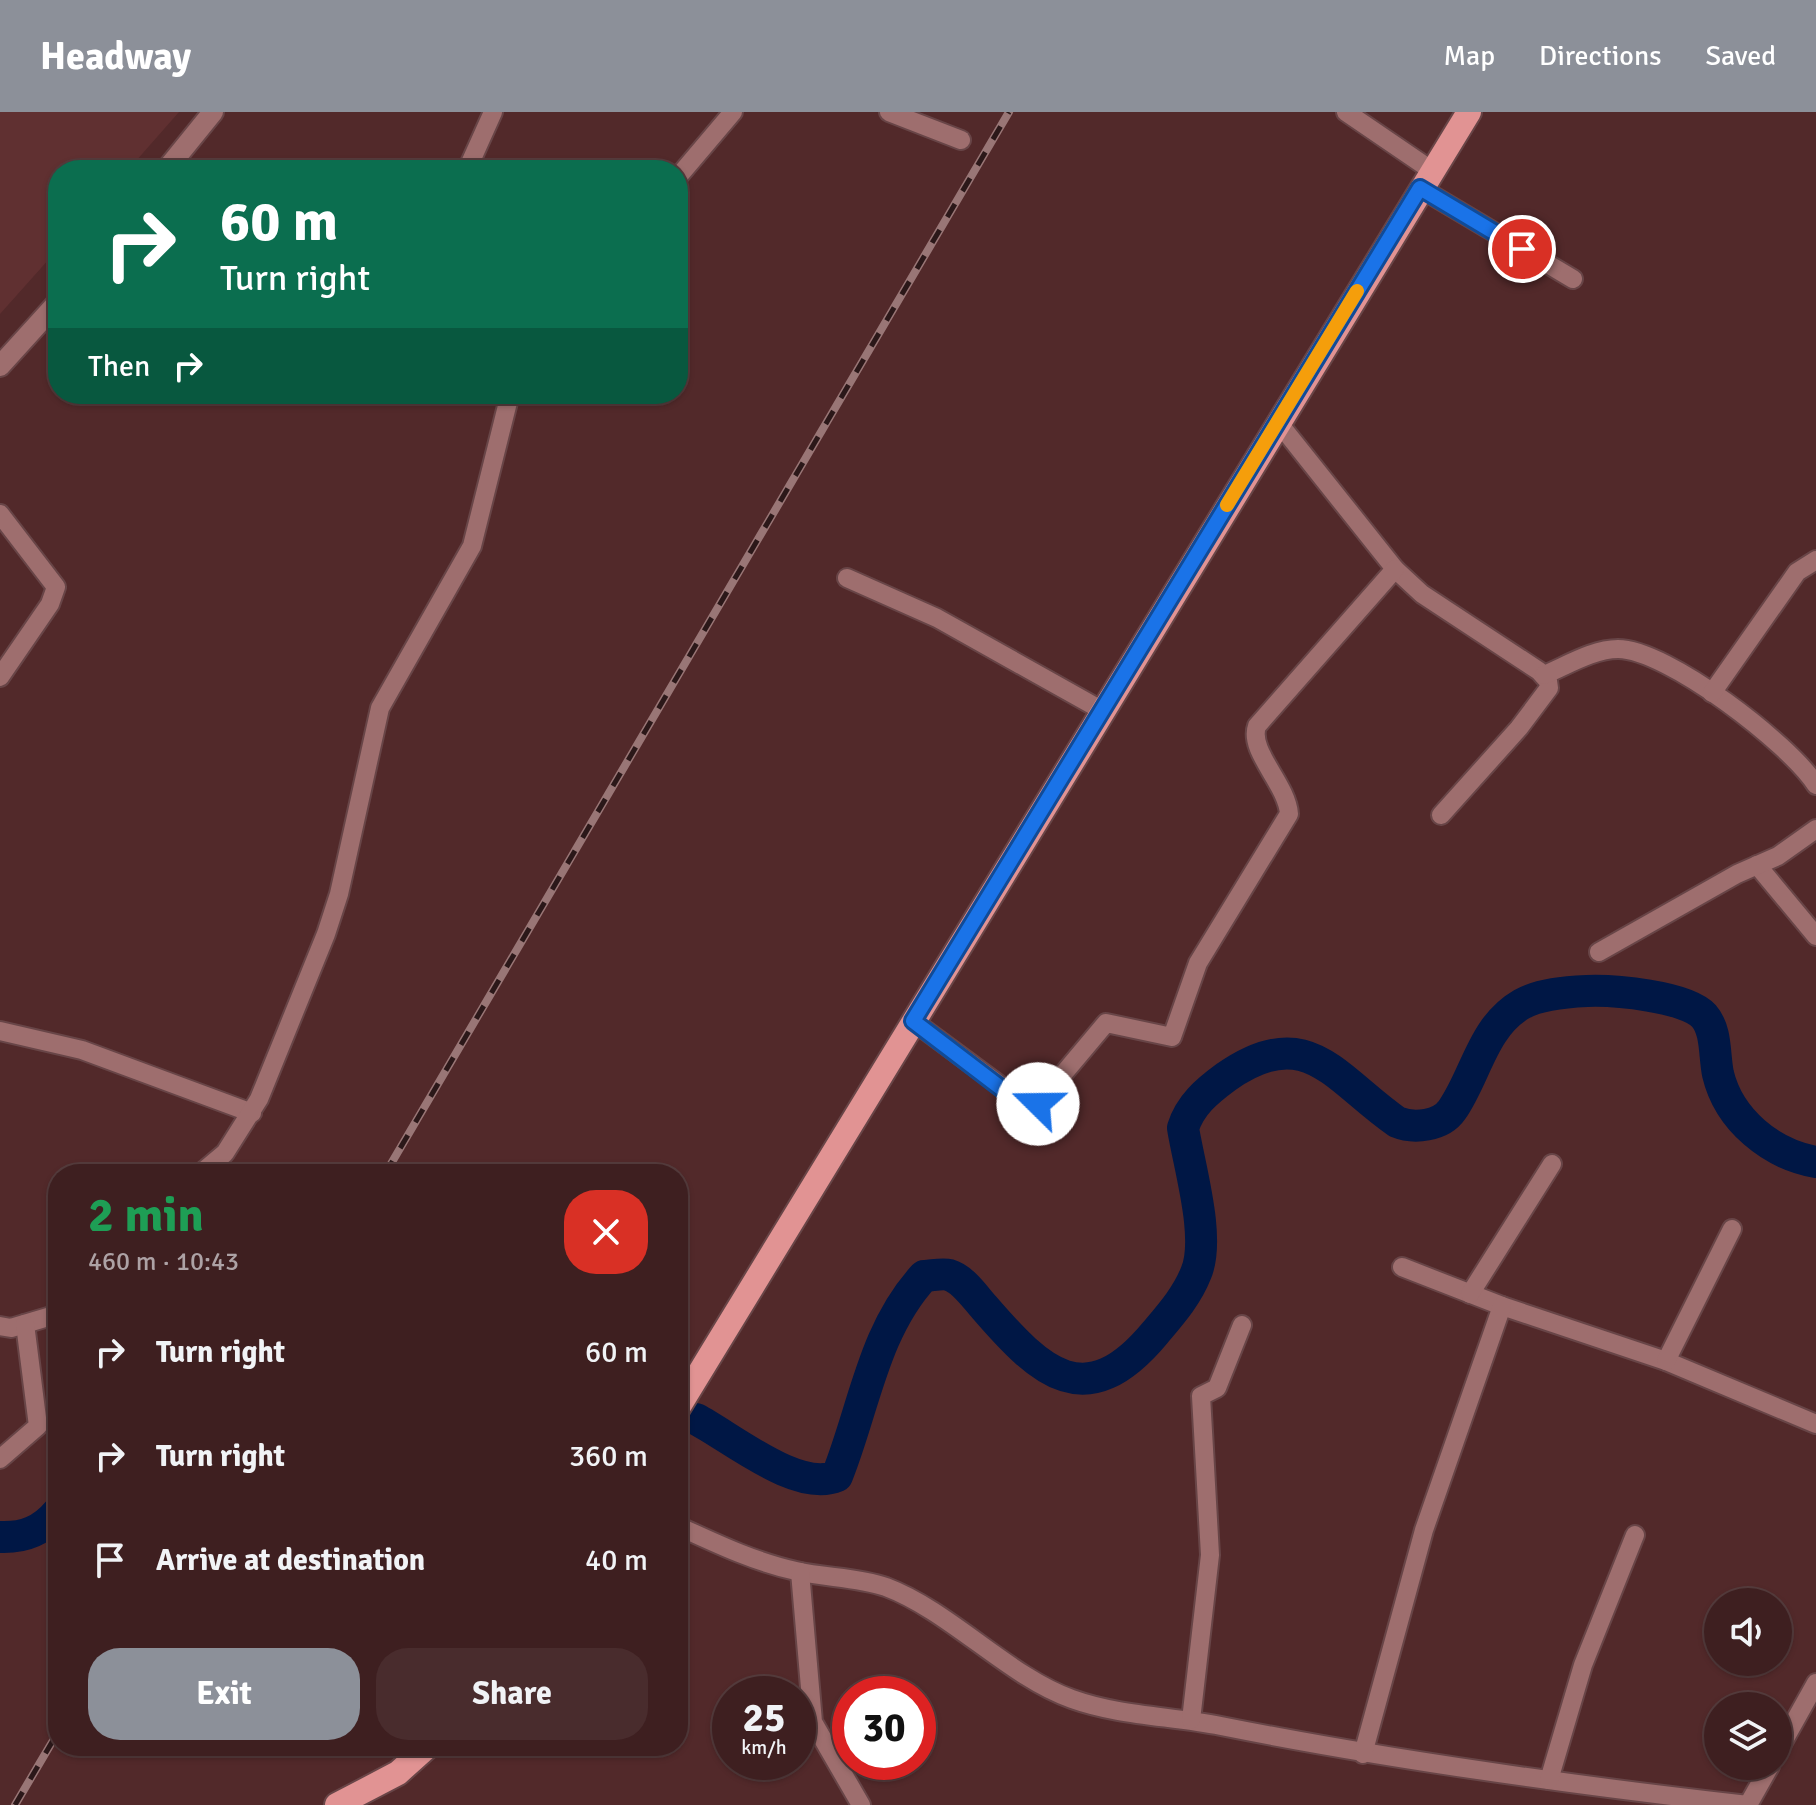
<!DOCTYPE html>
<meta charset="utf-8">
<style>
body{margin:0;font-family:Signika,sans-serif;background:#492c2d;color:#f1f3f6;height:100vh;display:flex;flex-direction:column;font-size:30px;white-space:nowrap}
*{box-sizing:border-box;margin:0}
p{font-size:26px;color:#ada2a5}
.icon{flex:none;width:44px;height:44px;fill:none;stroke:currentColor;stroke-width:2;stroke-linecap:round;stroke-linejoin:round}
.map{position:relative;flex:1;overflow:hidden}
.drawer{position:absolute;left:48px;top:1052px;width:640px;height:592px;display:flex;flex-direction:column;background:#3e1f20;border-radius:32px;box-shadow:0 2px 6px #0004,0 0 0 2px #573d3e}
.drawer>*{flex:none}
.top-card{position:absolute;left:48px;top:48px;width:640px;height:244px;border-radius:32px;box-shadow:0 2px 6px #0004,0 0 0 2px #573d3e;background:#0b6e4f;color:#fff;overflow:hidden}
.tools{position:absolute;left:1704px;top:1476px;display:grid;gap:16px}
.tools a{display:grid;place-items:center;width:88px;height:88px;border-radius:50%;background:#3e1f20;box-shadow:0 2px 6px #0004,0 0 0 2px #573d3e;font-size:40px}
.speed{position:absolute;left:712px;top:1564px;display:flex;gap:16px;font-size:40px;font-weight:700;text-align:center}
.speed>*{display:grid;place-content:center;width:104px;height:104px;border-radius:50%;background:#3e1f20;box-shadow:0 2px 6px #0004,0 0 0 2px #573d3e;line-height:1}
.speed small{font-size:20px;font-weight:400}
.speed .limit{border:12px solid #d22;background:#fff;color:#111}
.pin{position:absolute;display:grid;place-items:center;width:68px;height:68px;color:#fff;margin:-34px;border:4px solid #fff;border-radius:50%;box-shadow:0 2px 8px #0007}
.me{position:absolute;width:88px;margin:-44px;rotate:292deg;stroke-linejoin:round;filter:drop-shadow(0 0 6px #0008)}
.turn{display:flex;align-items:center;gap:28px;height:168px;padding:0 40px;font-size:36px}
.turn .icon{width:104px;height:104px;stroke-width:2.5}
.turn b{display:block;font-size:56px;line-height:68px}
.then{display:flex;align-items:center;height:76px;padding:0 40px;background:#0003;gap:16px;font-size:30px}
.round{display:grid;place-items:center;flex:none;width:84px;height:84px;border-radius:32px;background:#492c2d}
.summary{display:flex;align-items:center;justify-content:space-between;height:136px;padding:0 40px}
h1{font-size:48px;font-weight:800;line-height:60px;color:#1e9e55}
.primary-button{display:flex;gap:16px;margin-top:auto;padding:16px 40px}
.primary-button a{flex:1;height:92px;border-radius:32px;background:#8c9099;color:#fff;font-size:32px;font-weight:800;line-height:92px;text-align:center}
.primary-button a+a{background:#492c2d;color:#f1f3f6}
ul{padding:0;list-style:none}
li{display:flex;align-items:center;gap:24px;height:104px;padding:0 40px}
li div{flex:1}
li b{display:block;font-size:30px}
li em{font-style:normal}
header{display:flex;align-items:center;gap:48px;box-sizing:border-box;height:112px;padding:0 40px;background:#8c9099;color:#fff}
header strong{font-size:38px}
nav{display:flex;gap:44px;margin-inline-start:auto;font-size:28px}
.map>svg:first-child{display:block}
</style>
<header>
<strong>Headway</strong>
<nav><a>Map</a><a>Directions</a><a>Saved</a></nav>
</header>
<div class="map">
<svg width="1816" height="1693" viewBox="0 0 1816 1693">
<rect width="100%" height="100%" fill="#52292a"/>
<polygon fill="#603031" points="0,0 179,0 128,58 58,58 58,137 0,202"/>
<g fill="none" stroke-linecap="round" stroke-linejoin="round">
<g stroke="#001745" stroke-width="32">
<path d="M 696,1307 C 732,1326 798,1381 837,1364 C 864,1297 873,1219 924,1164 C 931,1164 942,1161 949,1163 C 963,1167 975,1185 984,1195 C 1041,1261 1086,1304 1155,1221 C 1171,1202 1187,1184 1196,1161 C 1211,1126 1189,1054 1183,1016 C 1190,993 1207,979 1226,965 C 1307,908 1334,966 1397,1010 C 1414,1017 1441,1014 1452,998 C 1476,964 1482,915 1522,892 C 1540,882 1566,880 1587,879 C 1613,878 1686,884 1704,904 C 1717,919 1714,943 1718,962 C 1729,1008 1771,1042 1816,1050"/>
<path d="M 0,1425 C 24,1426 42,1419 58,1400"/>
</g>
<g stroke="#684547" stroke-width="22">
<g id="street">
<polyline points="889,0 961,28"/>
<polyline points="1346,0 1431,58"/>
<polyline points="467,58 493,0"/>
<polyline points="678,65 733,0"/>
<polyline points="1420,76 1573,167"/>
<polyline points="1278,310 1395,457 1422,482 1539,559 1548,569 1549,576 1519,616 1441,703"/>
<polyline points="0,402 56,475 50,492 0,565"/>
<polyline points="847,466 937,506 1103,599"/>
<path d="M 1544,563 C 1566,554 1593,537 1618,537 C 1667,537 1790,632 1816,673"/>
<polyline points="1712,581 1797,460 1816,448"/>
<polyline points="1757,753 1816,824"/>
<polyline points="1599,840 1737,762 1778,744 1816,717"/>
<path d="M 913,909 L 1028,994 L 1038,992 L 1106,911 L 1172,925 L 1198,851 L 1289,702 C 1287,672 1248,639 1257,614 L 1395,457"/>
<polyline points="0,919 82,938 252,1001"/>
<polyline points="200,1062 225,1041 259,987 326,822 339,782 380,596 472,434 510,282"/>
<polyline points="1402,1155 1502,1194 1666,1249 1816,1312"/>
<polyline points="1470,1182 1552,1052"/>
<polyline points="0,1214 11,1216 58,1202"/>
<polyline points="1666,1249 1732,1117"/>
<polyline points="0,1347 38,1314 25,1212"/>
<path d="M 678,1414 C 717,1432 755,1450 796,1459 C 826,1466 857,1465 886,1475 C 950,1499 1009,1565 1072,1587 C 1119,1604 1172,1604 1221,1614 C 1396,1649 1572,1673 1748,1693"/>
<polyline points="800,1460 813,1610 861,1693"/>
<polyline points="1191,1608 1210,1443 1201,1284 1217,1276 1242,1213"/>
<polyline points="1778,1639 1816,1571"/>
<polyline points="1363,1642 1424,1418 1502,1194"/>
<polyline points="1549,1668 1583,1553 1635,1423"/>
<polyline points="1748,1693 1770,1654"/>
</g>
</g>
<g stroke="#684547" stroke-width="24">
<g id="secondary">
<polyline points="166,58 213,0"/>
<polyline points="0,254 58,190"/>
</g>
</g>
<g stroke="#684547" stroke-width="28">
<g id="highway">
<polyline points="678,1296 1469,0"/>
<polyline points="337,1693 398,1661 428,1634"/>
</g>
</g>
<use href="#street" stroke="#9e6e6e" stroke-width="18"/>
<use href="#secondary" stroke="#9e6e6e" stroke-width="20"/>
<use href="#highway" stroke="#e19393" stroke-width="24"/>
<g stroke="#997676" stroke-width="8">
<g id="rail">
<polyline points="385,1062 1009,0"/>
<polyline points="15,1693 58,1620"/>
</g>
</g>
<use href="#rail" stroke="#2b1819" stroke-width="5" stroke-dasharray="15" stroke-linecap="butt"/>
</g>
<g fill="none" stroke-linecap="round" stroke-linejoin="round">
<g stroke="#114b97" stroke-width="20">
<polyline id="route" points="1038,992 1023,993 913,909 1420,76 1522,137"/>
</g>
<use href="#route" stroke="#1a73e8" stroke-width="14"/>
<polyline stroke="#f59e0b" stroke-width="14" points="1227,393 1357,179"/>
</g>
</svg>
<div class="tools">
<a><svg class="icon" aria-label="sound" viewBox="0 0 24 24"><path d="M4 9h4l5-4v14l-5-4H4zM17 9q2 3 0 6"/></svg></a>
<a><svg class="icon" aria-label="layers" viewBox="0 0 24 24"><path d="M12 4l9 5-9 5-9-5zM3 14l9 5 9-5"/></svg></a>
</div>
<div class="speed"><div>25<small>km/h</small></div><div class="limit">30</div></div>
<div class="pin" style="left:1522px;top:137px;background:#d93025"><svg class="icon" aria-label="arrive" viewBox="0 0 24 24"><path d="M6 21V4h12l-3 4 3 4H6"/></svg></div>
<svg class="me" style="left:1038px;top:992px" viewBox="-20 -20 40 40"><circle r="19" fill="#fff"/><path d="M0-13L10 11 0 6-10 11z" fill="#1a73e8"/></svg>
<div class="top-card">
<div class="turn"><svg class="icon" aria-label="right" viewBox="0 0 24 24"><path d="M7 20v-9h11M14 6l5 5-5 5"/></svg><div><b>60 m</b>Turn right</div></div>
<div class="then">Then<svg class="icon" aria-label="right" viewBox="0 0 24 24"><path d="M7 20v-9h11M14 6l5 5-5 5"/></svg></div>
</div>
<section class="drawer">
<div class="summary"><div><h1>2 min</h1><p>460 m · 10:43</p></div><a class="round" style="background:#d93025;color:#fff"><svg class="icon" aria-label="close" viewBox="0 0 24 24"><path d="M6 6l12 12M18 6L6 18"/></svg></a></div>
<ul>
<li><svg class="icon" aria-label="right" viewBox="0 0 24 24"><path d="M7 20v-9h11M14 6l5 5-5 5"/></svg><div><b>Turn right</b></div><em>60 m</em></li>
<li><svg class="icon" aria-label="right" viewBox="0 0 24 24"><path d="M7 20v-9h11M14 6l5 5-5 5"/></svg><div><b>Turn right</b></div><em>360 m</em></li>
<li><svg class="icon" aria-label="arrive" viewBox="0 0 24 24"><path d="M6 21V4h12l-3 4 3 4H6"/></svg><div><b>Arrive at destination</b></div><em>40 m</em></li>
</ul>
<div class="primary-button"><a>Exit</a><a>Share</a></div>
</section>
</div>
